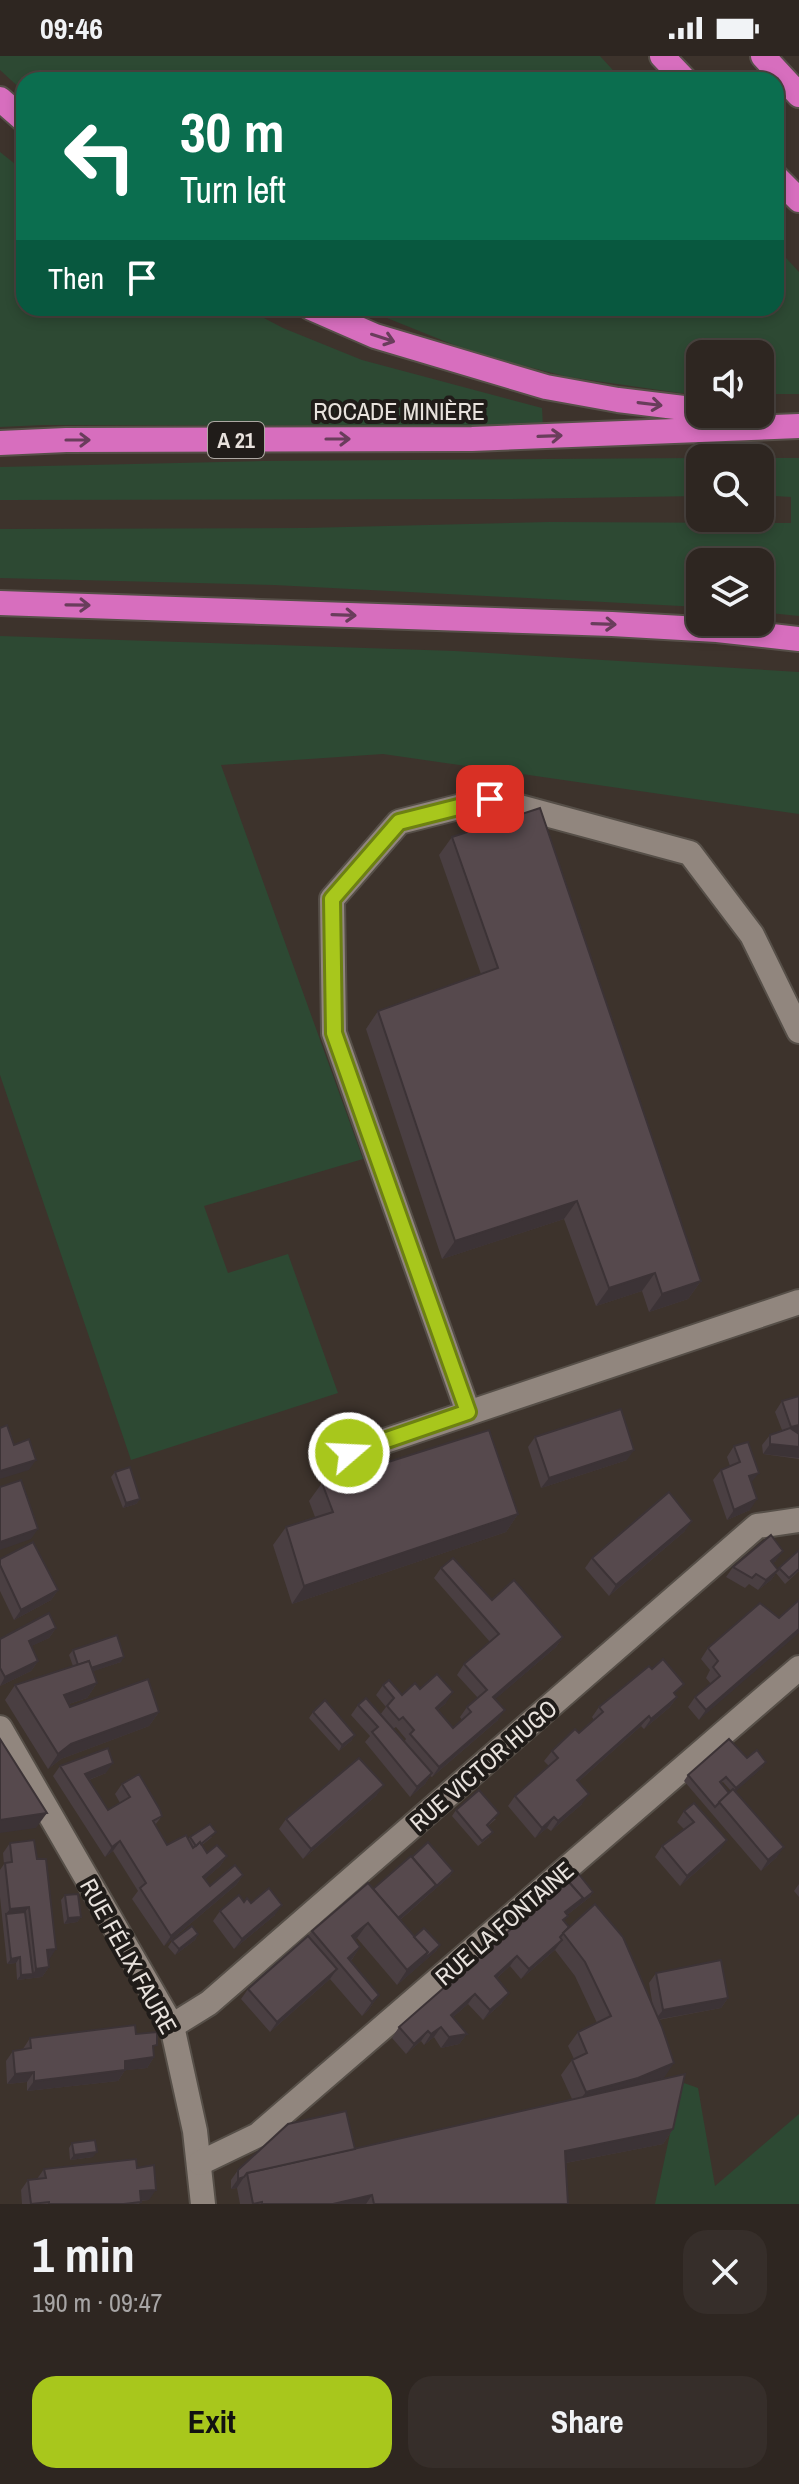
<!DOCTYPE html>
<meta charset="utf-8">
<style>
body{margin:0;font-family:"Archivo Narrow",sans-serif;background:#362e2a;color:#f1f3f6;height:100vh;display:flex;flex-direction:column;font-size:30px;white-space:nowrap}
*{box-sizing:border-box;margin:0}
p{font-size:26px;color:#a7a5a5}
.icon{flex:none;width:44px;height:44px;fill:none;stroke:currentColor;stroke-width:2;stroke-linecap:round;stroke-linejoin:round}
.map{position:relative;height:2148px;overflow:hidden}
.details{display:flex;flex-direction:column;background:#2e2621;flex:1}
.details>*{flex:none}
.guide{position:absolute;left:16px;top:16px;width:768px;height:244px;border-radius:24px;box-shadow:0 4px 12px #0003,0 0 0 2px #49433f;background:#0b6e4f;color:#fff;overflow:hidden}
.fabs{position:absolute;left:686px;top:284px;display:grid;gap:16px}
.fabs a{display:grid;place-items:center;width:88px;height:88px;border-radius:16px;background:#2e2621;box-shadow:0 4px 12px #0003,0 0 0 2px #49433f;font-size:40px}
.pin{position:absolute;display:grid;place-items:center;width:68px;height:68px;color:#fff;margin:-34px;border-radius:16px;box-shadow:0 4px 12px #0006}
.me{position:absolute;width:88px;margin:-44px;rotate:71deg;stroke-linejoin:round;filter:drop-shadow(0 0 6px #0008)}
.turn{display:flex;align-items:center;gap:28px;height:168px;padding:0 32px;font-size:36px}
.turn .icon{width:104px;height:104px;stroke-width:2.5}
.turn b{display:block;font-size:56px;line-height:68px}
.then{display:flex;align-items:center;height:76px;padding:0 32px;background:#0003;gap:16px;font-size:30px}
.round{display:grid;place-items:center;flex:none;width:84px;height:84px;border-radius:24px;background:#362e2a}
.summary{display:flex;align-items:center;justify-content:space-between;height:136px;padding:0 32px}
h1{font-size:48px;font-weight:800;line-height:60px}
.primary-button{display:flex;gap:16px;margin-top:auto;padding:16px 32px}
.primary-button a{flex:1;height:92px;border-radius:24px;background:#a8c71c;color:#111;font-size:32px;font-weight:800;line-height:92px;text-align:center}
.primary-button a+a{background:#362e2a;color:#f1f3f6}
.status{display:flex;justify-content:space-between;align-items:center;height:56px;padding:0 40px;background:#2e2621;direction:ltr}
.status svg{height:22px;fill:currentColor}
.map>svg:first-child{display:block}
</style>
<div class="status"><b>09:46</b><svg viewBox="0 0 49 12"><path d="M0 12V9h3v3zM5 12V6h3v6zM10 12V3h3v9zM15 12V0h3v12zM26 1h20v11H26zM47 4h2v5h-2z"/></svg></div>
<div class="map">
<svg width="799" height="2148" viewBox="0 0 799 2148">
<rect width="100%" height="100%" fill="#3d332c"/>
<g fill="#2d4933">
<polygon points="0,0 600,0 622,24 24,24 24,36 0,14"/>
<polygon points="0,96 24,115 24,252 245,252 283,272 362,304 542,352 543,370 43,369 0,371"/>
<polygon points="776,191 799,216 799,338 760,338 760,298 700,298 700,337 680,337 568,321 474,297 362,252 776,252"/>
<polygon points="700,402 700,440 513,443 0,444 0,411 263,405"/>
<polygon points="710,402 799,402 799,560 760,556 760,506 700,506 700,551 274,529 0,522 0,473 305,472 549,466 791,467 791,441 760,439 760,402"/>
<polygon points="0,580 455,595 799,616 799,758 383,698 221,709 363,1103 204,1150 228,1217 288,1198 338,1337 131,1404 0,1019"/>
<polygon points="681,2026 698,2032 715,2130 799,2058 799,2148 655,2148"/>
</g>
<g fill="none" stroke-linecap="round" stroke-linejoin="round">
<g stroke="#564f48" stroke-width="28">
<g id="minor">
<polyline points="468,1356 334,977 332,843 399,766 490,743 690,797 752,879 799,975"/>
<polyline points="349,1397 799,1246"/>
<polyline points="0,1672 172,1970 195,2075 203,2148"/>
<polyline points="172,1970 209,1947 757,1470 799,1464"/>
<polyline points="200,2107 258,2079 799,1612"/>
</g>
</g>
<g stroke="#564f48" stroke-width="28">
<g id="highway">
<polyline points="662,0 685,24"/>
<polyline points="763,0 799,39"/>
<polyline points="0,43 24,64"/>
<polyline points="776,121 799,144"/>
<polyline points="311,252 375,280 546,331 618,344 700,354"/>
<polyline points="0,387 66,384 472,383 799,370"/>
<polyline points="0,547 612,568 717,574 799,583"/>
</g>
</g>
<use href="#minor" stroke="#91867e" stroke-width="24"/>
<use href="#highway" stroke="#d76ebe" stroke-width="24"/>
</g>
<g fill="#4a3f42" fill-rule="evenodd">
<polygon points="452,781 701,1225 688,1243 649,1256 642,1235 596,1250 564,1163 442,1203 366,973 378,955 481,918 439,799"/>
<polygon points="782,1345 799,1376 798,1377 799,1403 763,1398 762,1389 770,1379 782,1374 775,1356"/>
<polygon points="535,1381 627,1404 541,1432 528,1391"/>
<polygon points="734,1390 751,1427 750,1454 727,1464 713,1424 721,1414 730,1410 727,1401"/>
<polygon points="115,1416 140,1443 136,1448 123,1452 111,1421"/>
<polygon points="322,1427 518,1458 506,1476 292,1548 273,1489 286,1471 315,1461 309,1445"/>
<polygon points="685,1475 609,1540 585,1512 592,1502"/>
<polygon points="0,1503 58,1534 51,1544 14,1564 0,1535"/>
<polygon points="776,1505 773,1507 778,1514 779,1512 799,1515 785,1528 776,1517 771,1524 758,1534 749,1528 745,1532 726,1521 733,1511"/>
<path d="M 441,1512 L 492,1544 L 563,1581 L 556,1591 L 495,1643 L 498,1664 L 432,1721 L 430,1720 L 425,1728 L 410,1741 L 365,1686 L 370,1680 L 351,1659 L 358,1649 L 380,1659 L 386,1651 L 376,1639 L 383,1629 L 402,1639 L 420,1633 L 446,1647 L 438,1654 L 453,1672 L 462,1664 L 460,1661 L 467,1651 L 478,1642 L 457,1619 L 464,1608 L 490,1586 L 434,1522 ZM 396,1671 L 406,1683 L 404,1686 L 393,1673 Z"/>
<polygon points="779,1562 699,1664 688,1651 695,1641 711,1628 706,1622 710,1614 701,1603 708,1592"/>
<polygon points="56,1572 49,1582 31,1590 38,1605 31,1615 0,1630 0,1583"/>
<polygon points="73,1594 121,1606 93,1615 97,1627 87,1642 69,1648 70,1651 159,1656 149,1670 61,1703 48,1713 5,1644 15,1629 73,1610 69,1599"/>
<polygon points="676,1639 677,1641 670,1651 644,1673 641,1670 578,1726 582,1748 551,1775 547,1772 535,1782 508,1750 515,1740 549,1710 544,1705 552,1695 579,1677 594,1664 592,1661 599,1651"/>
<polygon points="313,1656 352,1684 339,1695 309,1662"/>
<path d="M 747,1702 L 763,1711 L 735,1735 L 777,1801 L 761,1815 L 684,1725 L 688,1719 ZM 723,1726 L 731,1735 L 729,1737 L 721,1727 Z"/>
<polygon points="60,1710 106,1717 89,1724 108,1754 120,1747 115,1738 122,1728 162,1760 155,1769 167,1789 188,1784 190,1781 212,1781 202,1789 207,1797 227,1800 220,1810 205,1823 210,1830 243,1819 236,1829 164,1890 132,1843 138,1835 113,1795 105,1801 53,1720"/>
<polygon points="377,1739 303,1803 279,1773 286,1763"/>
<polygon points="456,1754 496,1763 488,1770 489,1781 478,1790 452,1760"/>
<polygon points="684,1755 720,1795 680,1830 655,1801 662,1790 684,1773 677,1766"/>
<polygon points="10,1787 49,1904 49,1911 42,1921 17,1924 16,1907 7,1908 0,1841 0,1814 4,1808 3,1797"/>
<polygon points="453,1815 450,1820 400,1864 414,1881 440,1889 436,1895 397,1929 357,1882 355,1884 360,1891 351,1905 379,1939 369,1953 362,1960 330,1923 270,1976 241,1943 248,1933 308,1880 312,1875 373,1833"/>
<polygon points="799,1828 799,1841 794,1835"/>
<polygon points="593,1836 590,1841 567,1859 564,1865 653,1951 649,1927 656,1917 728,1942 721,1952 658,1964 664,2022 673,2073 663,2088 566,2107 568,2148 240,2148 237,2132 231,2133 231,2124 238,2114 355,2093 572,2043 561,2019 572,2004 574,2003 568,1990 578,1976 597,1967 575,1920 555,1894 521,1923 510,1910 497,1922 502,1947 483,1964 468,1948 453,1961 467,1978 459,1988 441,1992 434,1981 424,1989 421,1985 406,1998 392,1982 399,1971"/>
<polygon points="65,1839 81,1861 77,1866 64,1868 61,1844"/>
<polygon points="244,1846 251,1847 275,1859 234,1893 213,1865 220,1855"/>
<polygon points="198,1878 195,1884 175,1899 168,1891 172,1885"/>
<polygon points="136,1978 153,1994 154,2001 147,2012 125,2014 118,2025 27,2035 27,2026 7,2028 6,2005 13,1995 23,1993 30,1982"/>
<polygon points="72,2087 93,2101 70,2104 69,2092"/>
<polygon points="137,2112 149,2144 141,2145 139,2148 22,2148 21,2134 28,2124 37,2123 44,2113"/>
</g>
<g fill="#3c3336">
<polygon points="577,1145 564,1163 442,1203 455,1185"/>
<polygon points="655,1217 642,1235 596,1250 609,1232"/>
<polygon points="701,1225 688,1243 649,1256 662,1238"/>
<polygon points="799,1369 799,1376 784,1381 791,1371"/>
<polygon points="770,1388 799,1391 799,1402 763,1398"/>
<polygon points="634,1394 627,1404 541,1432 549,1422"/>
<polygon points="36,1404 29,1414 0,1423 0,1415"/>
<polygon points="759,1417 751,1427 749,1420"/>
<polygon points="140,1443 136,1448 123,1452 126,1447"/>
<polygon points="757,1443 750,1454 727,1464 734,1454"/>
<polygon points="518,1458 506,1476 292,1548 304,1530"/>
<polygon points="692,1465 685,1475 609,1540 616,1529"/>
<polygon points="38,1473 31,1483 0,1494 0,1486"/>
<polygon points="783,1495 776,1505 763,1515 771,1505"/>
<polygon points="778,1514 771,1524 758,1534 766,1524"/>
<polygon points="58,1534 51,1544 14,1564 21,1554"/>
<polygon points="56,1572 49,1582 21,1595 29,1585"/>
<polygon points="799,1573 799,1577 699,1664 706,1654"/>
<polygon points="563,1581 556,1591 486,1651 493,1641"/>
<polygon points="124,1601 121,1606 76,1621 80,1615"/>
<polygon points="38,1605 31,1615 0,1630 5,1621"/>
<polygon points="97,1627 87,1642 54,1653 64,1639"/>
<polygon points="453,1636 446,1647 429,1662 436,1652"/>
<polygon points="677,1641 670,1651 644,1673 651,1663"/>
<polygon points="505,1654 498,1664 432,1721 439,1711"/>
<polygon points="159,1656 149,1670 61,1703 48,1713 58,1698 71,1688"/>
<polygon points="649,1660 641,1670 569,1734 577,1724"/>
<polygon points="355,1679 352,1684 339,1695 342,1689"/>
<polygon points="766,1706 763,1711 733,1738 736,1732"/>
<polygon points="113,1707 106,1717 78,1728 85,1718"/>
<polygon points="432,1717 425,1728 410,1741 417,1731"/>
<polygon points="384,1729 377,1739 303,1803 311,1793"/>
<polygon points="589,1738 582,1748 551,1775 558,1765"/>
<polygon points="47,1757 36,1772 0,1777 0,1764"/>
<polygon points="554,1761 547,1772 535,1782 542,1772"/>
<polygon points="727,1784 720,1795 680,1830 687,1820"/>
<polygon points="120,1785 113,1795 105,1801 112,1791"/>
<polygon points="784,1791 777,1801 761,1815 768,1804"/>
<polygon points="227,1800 220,1810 196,1831 203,1821"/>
<polygon points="453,1815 450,1820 387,1875 394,1865"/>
<polygon points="243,1819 236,1829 164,1890 171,1880"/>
<polygon points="593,1836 590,1841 558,1866 565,1856"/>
<polygon points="282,1849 275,1859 234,1893 242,1883"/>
<polygon points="29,1851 21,1861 6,1858 10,1853"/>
<polygon points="81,1861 77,1866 64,1868 68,1862"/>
<polygon points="368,1867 357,1882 342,1895 352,1880"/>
<polygon points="198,1878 195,1884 175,1899 179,1893"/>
<polygon points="562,1884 555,1894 521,1923 529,1913"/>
<polygon points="440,1889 436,1895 418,1911 421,1906"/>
<polygon points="360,1891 350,1906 348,1902"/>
<polygon points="56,1893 49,1904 47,1894"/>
<polygon points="428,1896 418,1911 397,1929 407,1914"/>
<polygon points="517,1900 510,1910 488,1930 495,1920"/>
<polygon points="20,1901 16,1907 7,1908 11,1903"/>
<polygon points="49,1911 42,1921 17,1924 21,1919 33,1918 36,1913"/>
<polygon points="337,1913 330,1923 270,1976 277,1966"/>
<polygon points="509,1937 502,1947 483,1964 490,1954"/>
<polygon points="475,1938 468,1948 444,1969 451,1959"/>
<polygon points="379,1939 369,1953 362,1960 372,1946"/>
<polygon points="728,1942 721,1952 655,1964 663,1954"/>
<polygon points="441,1971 434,1981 424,1989 431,1978"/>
<polygon points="428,1975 421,1985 406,1998 414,1988"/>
<polygon points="467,1978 459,1988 441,1992 449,1981"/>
<polygon points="154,2001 147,2012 118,2015 125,2005"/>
<polygon points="674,2007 664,2022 575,2050 586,2036"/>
<polygon points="125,2014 118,2025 27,2035 34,2025"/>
<polygon points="34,2016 27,2026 7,2028 15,2018"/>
<polygon points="673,2073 663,2088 555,2109 565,2095"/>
<polygon points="97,2096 93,2101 70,2104 74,2099"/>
<polygon points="244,2121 237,2132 231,2133 238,2123"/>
<polygon points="156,2134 149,2144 133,2145 140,2135"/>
<polygon points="372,2139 366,2148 333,2148"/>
</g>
<g fill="#56494d" stroke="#3c3336" stroke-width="2">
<polygon points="540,752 701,1225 662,1238 655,1217 609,1232 577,1145 455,1185 378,955 498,912 452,781"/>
<polygon points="799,1340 799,1369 791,1371 782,1345"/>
<polygon points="621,1353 634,1394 549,1422 535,1381"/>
<polygon points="7,1369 14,1389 29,1383 36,1404 0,1415 0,1372"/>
<polygon points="790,1372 799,1378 799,1391 770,1388 770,1379"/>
<polygon points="489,1374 518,1458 304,1530 286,1471 333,1456 322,1427"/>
<polygon points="748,1386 759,1417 749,1420 757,1443 734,1454 721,1414 740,1406 734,1390"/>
<polygon points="130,1411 140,1443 126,1447 115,1416"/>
<polygon points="21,1424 38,1473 0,1486 0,1431"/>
<polygon points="669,1436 692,1465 616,1529 592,1502"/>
<polygon points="771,1479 783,1495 771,1505 778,1514 766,1524 756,1518 752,1522 733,1511"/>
<polygon points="33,1486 58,1534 21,1554 0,1509 0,1503"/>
<polygon points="799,1494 799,1513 789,1522 779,1512"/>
<polygon points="453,1502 492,1544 514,1524 563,1581 493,1641 505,1654 439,1711 410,1678 414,1674 403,1661 399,1664 387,1650 394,1642 383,1629 389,1624 402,1639 415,1627 420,1633 437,1618 453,1636 436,1652 453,1672 471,1656 467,1651 487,1634 464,1608 499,1578 441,1512"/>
<polygon points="799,1544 799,1573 706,1654 695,1641 720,1620 713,1611 718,1605 708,1592 760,1547 779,1562"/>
<polygon points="49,1557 56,1572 29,1585 38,1605 5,1621 0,1612 0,1583"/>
<polygon points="117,1579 124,1601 91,1612 89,1605 78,1609 73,1594"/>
<polygon points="663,1603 684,1628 674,1637 677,1641 651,1663 649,1660 577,1724 589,1738 558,1765 554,1761 542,1772 515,1740 558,1702 552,1695 575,1673 579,1677 603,1656 599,1651 649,1610 652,1613"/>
<polygon points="89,1605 97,1627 64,1639 70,1651 148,1623 159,1656 71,1688 58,1698 15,1629"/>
<polygon points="366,1642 432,1717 417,1731 372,1676 378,1671 358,1649"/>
<polygon points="325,1644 355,1679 342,1689 313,1656"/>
<polygon points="0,1683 47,1757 0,1764"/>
<polygon points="729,1683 747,1702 757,1694 766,1706 736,1732 726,1721 720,1726 729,1737 715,1751 688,1719"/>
<polygon points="108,1692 113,1707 85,1718 108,1754 130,1741 122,1728 139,1718 160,1754 162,1760 153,1765 167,1789 186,1779 193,1792 200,1786 207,1797 217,1789 227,1800 203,1821 210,1830 235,1809 243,1819 171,1880 140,1832 146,1827 120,1785 112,1791 60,1710"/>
<polygon points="359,1702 384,1729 311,1793 286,1763"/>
<polygon points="733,1733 784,1791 768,1804 719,1746"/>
<polygon points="479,1734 499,1757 487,1769 493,1776 482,1785 456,1754"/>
<polygon points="694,1747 727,1784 687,1820 662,1790 694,1766 684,1755"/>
<polygon points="210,1768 216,1776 201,1788 200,1786 196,1790 190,1781"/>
<polygon points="34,1784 37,1803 46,1803 56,1893 47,1894 49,1911 36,1913 29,1851 10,1853 5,1807 12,1806 10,1787"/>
<polygon points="428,1786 453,1815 432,1834 436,1829 412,1801"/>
<polygon points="411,1800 436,1829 398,1862 373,1833"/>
<polygon points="578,1817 593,1836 579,1847 583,1842 568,1825"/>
<polygon points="567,1824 583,1842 565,1856 568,1860 563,1864 569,1871 560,1881 562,1884 529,1913 517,1900 495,1920 509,1937 490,1954 475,1938 451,1959 467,1978 449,1981 441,1971 431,1978 428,1975 414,1988 399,1971"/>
<polygon points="368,1827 428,1896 407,1914 368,1867 352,1880 360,1891 348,1902 379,1939 372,1946 312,1875"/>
<polygon points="269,1832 282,1849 242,1883 220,1855 239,1839 244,1846 247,1842 251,1847"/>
<polygon points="78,1838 81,1861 68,1862 65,1839"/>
<polygon points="595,1848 623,1881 662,1971 674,2007 638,2022 586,2036 572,2004 587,1997 578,1976 611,1960 585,1906 563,1877"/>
<polygon points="25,1856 33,1918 21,1919 20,1901 11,1903 6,1858"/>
<polygon points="192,1870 198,1878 179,1893 172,1885"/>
<polygon points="424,1872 440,1889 421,1906 428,1896 414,1881"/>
<polygon points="308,1880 337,1913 277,1966 248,1933"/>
<polygon points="721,1904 728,1942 663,1954 656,1917"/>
<polygon points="135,1969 136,1978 157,1976 157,1989 153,1990 154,2001 125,2005 125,2014 34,2025 34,2016 15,2018 13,1995 31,1992 30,1982"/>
<polygon points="685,2018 673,2073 565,2095 568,2148 374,2148 372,2139 333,2148 262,2148 262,2146 253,2148 247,2117"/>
<polygon points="346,2055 355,2093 247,2117 244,2121 238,2123 238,2114 288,2068"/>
<polygon points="95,2084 97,2096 74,2099 72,2087"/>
<polygon points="136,2103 137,2112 154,2109 156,2134 140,2135 141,2146 124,2148 49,2148 49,2146 31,2148 28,2124 46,2122 44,2113"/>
</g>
<defs><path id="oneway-shaft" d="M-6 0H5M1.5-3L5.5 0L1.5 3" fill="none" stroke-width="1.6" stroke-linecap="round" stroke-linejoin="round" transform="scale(2)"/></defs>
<g stroke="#693d5b">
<use href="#oneway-shaft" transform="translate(383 282) rotate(18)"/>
<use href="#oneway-shaft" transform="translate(650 348) rotate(7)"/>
<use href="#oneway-shaft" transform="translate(550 380) rotate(-2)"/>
<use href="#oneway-shaft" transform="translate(338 383)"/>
<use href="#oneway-shaft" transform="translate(78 384)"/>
<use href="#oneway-shaft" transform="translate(78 549) rotate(1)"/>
<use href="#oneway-shaft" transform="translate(344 559) rotate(2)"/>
<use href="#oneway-shaft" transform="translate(604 568) rotate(2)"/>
</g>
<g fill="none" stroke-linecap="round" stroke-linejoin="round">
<g stroke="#6d8112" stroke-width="20">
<polyline id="route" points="349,1397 468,1356 334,977 332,843 399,766 490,743"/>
</g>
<use href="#route" stroke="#a8c71c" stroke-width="14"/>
</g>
<g text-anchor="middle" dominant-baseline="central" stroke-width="8" stroke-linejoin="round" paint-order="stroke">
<rect fill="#201c19" stroke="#aca7a2" stroke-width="2" x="208" y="366" width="56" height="36" rx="6"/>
<g font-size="22" font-weight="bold" fill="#e8e2dd">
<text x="236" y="384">A 21</text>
</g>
<g font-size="24" fill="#e8e2dd" stroke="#201c19">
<text x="399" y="355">ROCADE MINIÈRE</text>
<text transform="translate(483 1709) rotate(-41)">RUE VICTOR HUGO</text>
<text transform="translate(504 1867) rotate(-41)">RUE LA FONTAINE</text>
<text transform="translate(129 1900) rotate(61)">RUE FÉLIX FAURE</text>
</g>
</g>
</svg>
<div class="fabs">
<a><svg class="icon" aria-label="sound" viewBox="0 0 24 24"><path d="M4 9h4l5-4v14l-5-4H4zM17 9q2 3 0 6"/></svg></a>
<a><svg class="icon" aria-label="search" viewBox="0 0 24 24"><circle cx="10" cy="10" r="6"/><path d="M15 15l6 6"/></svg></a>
<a><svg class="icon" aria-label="layers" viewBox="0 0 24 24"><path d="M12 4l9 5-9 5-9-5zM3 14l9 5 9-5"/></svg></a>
</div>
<div class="pin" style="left:490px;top:743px;background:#d93025"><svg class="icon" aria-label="arrive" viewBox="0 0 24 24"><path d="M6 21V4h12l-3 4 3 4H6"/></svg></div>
<svg class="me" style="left:349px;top:1397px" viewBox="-20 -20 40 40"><circle r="17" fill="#a8c71c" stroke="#fff" stroke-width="3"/><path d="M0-11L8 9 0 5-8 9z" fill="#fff"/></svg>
<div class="guide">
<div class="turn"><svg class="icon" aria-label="left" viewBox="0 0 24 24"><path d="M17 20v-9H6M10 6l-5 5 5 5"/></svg><div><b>30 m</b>Turn left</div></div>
<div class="then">Then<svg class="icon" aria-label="arrive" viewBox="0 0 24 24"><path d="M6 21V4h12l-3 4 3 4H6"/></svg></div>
</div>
</div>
<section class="details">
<div class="summary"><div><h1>1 min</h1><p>190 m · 09:47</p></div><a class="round"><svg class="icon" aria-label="close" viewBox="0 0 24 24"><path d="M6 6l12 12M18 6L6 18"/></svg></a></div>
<div class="primary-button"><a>Exit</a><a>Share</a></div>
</section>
